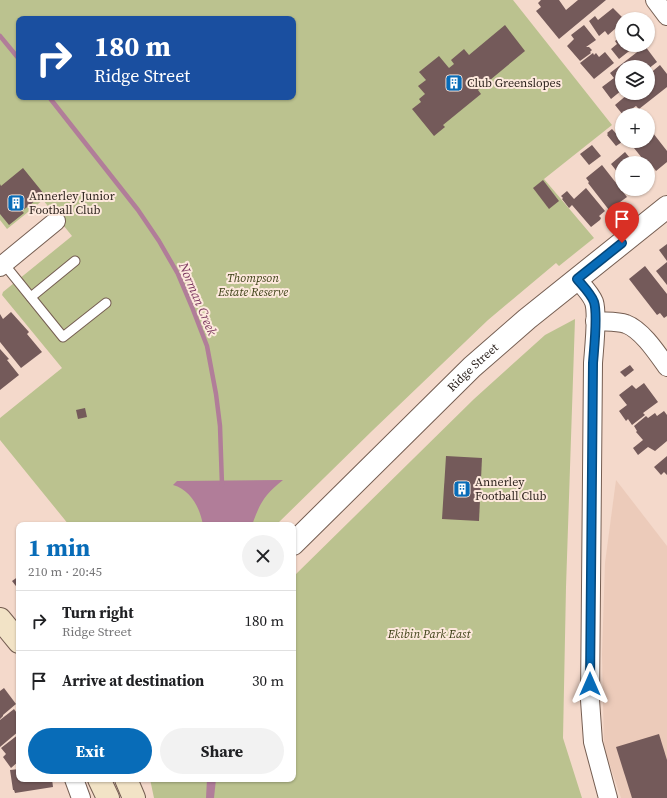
<!DOCTYPE html>
<meta charset="utf-8">
<style>
body{margin:0;font-family:"Source Serif 4",serif;background:#f2f2f2;color:#202124;height:100vh;display:flex;flex-direction:column;font-size:15px;white-space:nowrap}
*{box-sizing:border-box;margin:0}
p{font-size:13px;color:#757577}
.icon{flex:none;width:22px;height:22px;fill:none;stroke:currentColor;stroke-width:2;stroke-linecap:round;stroke-linejoin:round}
.map{position:relative;flex:1;overflow:hidden}
.drawer{position:absolute;left:16px;top:522px;width:280px;height:260px;display:flex;flex-direction:column;background:#fff;border-radius:8px;box-shadow:0 1px 3px #0004}
.drawer>*{flex:none}
.hud{position:absolute;left:16px;top:16px;width:280px;height:84px;border-radius:8px;box-shadow:0 1px 3px #0004;background:#1a4fa0;color:#fff;overflow:hidden}
.controls{position:absolute;left:615px;top:12px;display:grid;gap:8px}
.controls a{display:grid;place-items:center;width:40px;height:40px;border-radius:50%;background:#fff;box-shadow:0 1px 3px #0004;font-size:20px}
.pin{position:absolute;display:grid;place-items:center;width:34px;height:34px;color:#fff;margin:-41px -17px;border-radius:50% 50% 50% 0;rotate:-45deg;box-shadow:0 0 4px #0007}
.pin .icon{rotate:45deg}
.me{position:absolute;width:44px;margin:-22px;rotate:0deg;stroke-linejoin:round;filter:drop-shadow(0 0 3px #0008)}
.turn{display:flex;align-items:center;gap:14px;height:84px;padding:0 12px;font-size:18px}
.turn .icon{width:52px;height:52px;stroke-width:2.5}
.turn b{display:block;font-size:28px;line-height:34px}
.round{display:grid;place-items:center;flex:none;width:42px;height:42px;border-radius:21px;background:#f2f2f2}
.summary{display:flex;align-items:center;justify-content:space-between;height:68px;padding:0 12px}
h1{font-size:24px;font-weight:700;line-height:30px;color:#086cb8}
.primary-button{display:flex;gap:8px;margin-top:auto;padding:8px 12px}
.primary-button a{flex:1;height:46px;border-radius:24px;background:#086cb8;color:#fff;font-size:16px;font-weight:700;line-height:46px;text-align:center}
.primary-button a+a{background:#f2f2f2;color:#202124}
ul{padding:0;list-style:none}
li{display:flex;align-items:center;gap:12px;height:60px;padding:0 12px;border-top:1px solid #e0e0e0}
li div{flex:1}
li b{display:block;font-size:15px}
li em{font-style:normal}
.map>svg:first-child{display:block}
</style>
<div class="map">
<svg width="667" height="798" viewBox="0 0 667 798">
<rect width="100%" height="100%" fill="#f4d9cb"/>
<polygon fill="#eccbba" points="616,480 667,546 667,798 621,798 604,748 602,654 605,563"/>
<g fill="#bbc28f" fill-rule="evenodd">
<path d="M 0,0 L 513,0 L 612,125 L 544,179 L 594,238 L 559,266 L 556,263 L 488,320 L 373,430 L 276,525 L 69,525 L 0,440 L 0,418 L 62,368 L 2,295 L 3,292 L 72,236 L 43,200 L 7,229 L 0,220 ZM 19,19 L 293,19 L 293,97 L 19,97 Z"/>
<polygon points="575,319 566,587 563,738 582,798 154,798 150,779 293,779 293,577 474,399 545,335"/>
</g>
<g fill="#b17d99">
<path d="M 283,480 C 264,495 260,503 252,525 L 203,525 C 200,508 191,490 173,485 L 177,481 Z"/>
<polygon points="207,779 216,779 214,798 206,798"/>
</g>
<g fill="none" stroke-linecap="round" stroke-linejoin="round">
<g stroke="#b17d99" stroke-width="4.5">
<polyline points="0,36 19,59"/>
<polyline points="49,97 138,210 159,241 178,274 192,307 207,346 216,394 220,426 222,485"/>
</g>
</g>
<g fill="#745a5a">
<polygon points="541,0 559,0 566,10 578,0 606,0 559,39 536,11 541,7 538,3"/>
<polygon points="613,8 624,19 622,19 622,22 616,27 616,28 608,35 605,31 599,36 589,21 595,16 598,20"/>
<polygon points="505,25 525,51 478,90 481,94 443,125 445,127 434,136 412,109 421,102 419,99 425,94 418,86 426,80 419,72 439,56 449,68 454,64 451,60 464,49 469,55"/>
<polygon points="584,25 596,40 586,47 589,47 592,50 590,52 591,53 580,61 567,46 574,39 571,35"/>
<polygon points="622,36 622,45 637,45 619,59 611,49 617,44 615,41"/>
<polygon points="645,46 657,62 648,69 648,67 622,67 622,90 611,99 602,87 614,78 610,73"/>
<polygon points="605,52 614,63 594,79 580,63 593,53 594,55 596,53 599,57"/>
<polygon points="660,65 667,74 667,87 639,109 636,106 623,115 615,105 628,94 627,93 648,93 648,75"/>
<polygon points="622,122 622,134 616,127"/>
<polygon points="612,129 622,140 622,142 616,146 607,135 608,134 607,133"/>
<polygon points="648,130 651,134 653,133 667,151 667,162 656,171 650,163 648,165 648,163 646,163 634,148 641,142 640,141 648,141"/>
<polygon points="592,145 601,156 589,165 580,154"/>
<polygon points="625,152 634,163 622,163 622,178 611,164"/>
<polygon points="602,165 627,197 609,210 588,183 589,182 586,178"/>
<polygon points="23,168 44,194 22,211 24,213 9,225 0,214 0,184 1,186"/>
<polygon points="543,180 559,201 549,209 533,188"/>
<polygon points="586,188 605,211 599,216 601,218 600,220 591,227 572,205 569,208 562,199 563,198 561,196 567,191 574,199"/>
<polygon points="667,244 667,261 659,250"/>
<polygon points="667,262 667,285 656,271"/>
<polygon points="645,266 667,294 667,316 664,318 660,313 657,315 629,279"/>
<polygon points="11,312 29,332 27,334 42,352 21,368 0,342 0,314 3,319"/>
<polygon points="0,349 9,359 7,360 19,375 0,390"/>
<polygon points="630,365 634,370 625,377 620,372"/>
<polygon points="644,383 658,402 643,413 645,415 632,425 628,419 626,421 619,411 627,405 619,395 632,385 636,389"/>
<polygon points="85,408 87,417 78,419 76,410"/>
<polygon points="664,411 667,415 667,441 655,451 648,447 638,455 633,448 643,440 636,432 637,431 634,426 646,416 648,418 655,413 657,416"/>
<polygon points="446,456 482,458 479,521 442,519"/>
<polygon points="667,456 667,475 664,472 661,475 654,467"/>
<polygon points="19,576 19,590 12,581"/>
<polygon points="4,688 16,704 3,715 3,716 0,719 0,691"/>
<polygon points="14,709 19,716 19,731 0,747 0,720"/>
<polygon points="19,734 19,761 11,768 3,757 6,754 1,748"/>
<polygon points="659,734 667,760 667,798 632,798 616,747"/>
<polygon points="19,769 19,779 52,779 53,787 15,793 14,790 13,790 10,770"/>
</g>
<g fill="none" stroke-linecap="round" stroke-linejoin="round">
<g stroke="#755e52" stroke-width="11">
<g id="service">
<polyline points="4,264 63,337 106,303"/>
<polyline points="31,297 75,261"/>
</g>
</g>
<g stroke="#755e52" stroke-width="20">
<g id="minor">
<polyline points="655,0 667,16"/>
<polyline points="0,267 56,221"/>
<path d="M 577,279 C 583,286 591,294 594,302 C 598,314 594,349 593,363 L 590,700 L 593,742 L 608,798"/>
<path d="M 595,321 C 605,322 617,321 626,324 C 642,330 657,353 667,367"/>
<polyline points="74,779 81,798"/>
</g>
</g>
<g stroke="#755e52" stroke-width="24">
<g id="tertiary">
<path id="s1" d="M 293,544 L 472,367 L 527,319 L 667,207"/>
</g>
</g>
<g stroke="#755e52" stroke-width="24">
<g id="secondary">
<polyline points="0,619 19,642"/>
<polyline points="99,779 108,798"/>
<polyline points="126,779 134,798"/>
</g>
</g>
<use href="#service" stroke="#fff" stroke-width="9"/>
<use href="#minor" stroke="#fff" stroke-width="18"/>
<use href="#tertiary" stroke="#fff" stroke-width="22"/>
<use href="#secondary" stroke="#f2e3c6" stroke-width="22"/>
</g>
<g fill="none" stroke-linecap="round" stroke-linejoin="round">
<g stroke="#054678" stroke-width="10">
<path id="route" d="M 590,684 L 593,363 C 594,349 598,314 594,302 C 591,294 583,286 577,279 L 622,243"/>
</g>
<use href="#route" stroke="#086cb8" stroke-width="7"/>
</g>
<defs>
<g id="building-square" transform="scale(0.9)"><rect x="-9" y="-9" width="18" height="18" rx="4" fill="#086cb8" stroke="#fde8dc"/><path d="M-4-6H4V6H1V3H-1V6H-4ZM-2.5-4.3h1.7v1.8h-1.7ZM.8-4.3h1.7v1.8H.8ZM-2.5-1h1.7V.8h-1.7ZM.8-1h1.7V.8H.8Z" fill="#fff"/></g>
</defs>
<g fill-rule="evenodd">
<use href="#building-square" x="454" y="83"/>
<use href="#building-square" x="16" y="203"/>
<use href="#building-square" x="462" y="489"/>
</g>
<g text-anchor="middle" dominant-baseline="central" stroke-width="4" stroke-linejoin="round" paint-order="stroke">
<g font-size="12" fill="#281e19" stroke="#fde8dc" text-anchor="start">
<text x="467" y="83">Club Greenslopes</text>
<text x="29" y="196">Annerley Junior<tspan x="29" dy="14">Football Club</tspan></text>
<text x="475" y="482">Annerley<tspan x="475" dy="14">Football Club</tspan></text>
</g>
<g font-size="12" font-style="italic" fill="#3d4016" stroke="#fde8dc">
<text x="253" y="278">Thompson<tspan x="253" dy="14">Estate Reserve</tspan></text>
<text x="429" y="634">Ekibin Park East</text>
</g>
<g font-size="12" fill="#281e19" stroke="#fde8dc">
<text stroke="none"><textPath href="#s1" startOffset="252">Ridge Street</textPath></text>
</g>
<g font-size="13" font-style="italic" fill="#7c3960" stroke="#fde8dc">
<text transform="translate(198 299) rotate(67)">Norman Creek</text>
</g>
</g>
</svg>
<div class="controls">
<a><svg class="icon" aria-label="search" viewBox="0 0 24 24"><circle cx="10" cy="10" r="6"/><path d="M15 15l6 6"/></svg></a>
<a><svg class="icon" aria-label="layers" viewBox="0 0 24 24"><path d="M12 4l9 5-9 5-9-5zM3 14l9 5 9-5"/></svg></a>
<a>+</a>
<a>−</a>
</div>
<div class="pin" style="left:622px;top:243px;background:#d93025"><svg class="icon" aria-label="arrive" viewBox="0 0 24 24"><path d="M6 21V4h12l-3 4 3 4H6"/></svg></div>
<svg class="me" style="left:590px;top:684px" viewBox="-20 -20 40 40"><path d="M0-17L14 15 0 8-14 15z" fill="#086cb8" stroke="#fff" stroke-width="4"/></svg>
<div class="hud">
<div class="turn"><svg class="icon" aria-label="right" viewBox="0 0 24 24"><path d="M7 20v-9h11M14 6l5 5-5 5"/></svg><div><b>180 m</b>Ridge Street</div></div>
</div>
<section class="drawer">
<div class="summary"><div><h1>1 min</h1><p>210 m · 20:45</p></div><a class="round"><svg class="icon" aria-label="close" viewBox="0 0 24 24"><path d="M6 6l12 12M18 6L6 18"/></svg></a></div>
<ul>
<li><svg class="icon" aria-label="right" viewBox="0 0 24 24"><path d="M7 20v-9h11M14 6l5 5-5 5"/></svg><div><b>Turn right</b><p>Ridge Street</p></div><em>180 m</em></li>
<li><svg class="icon" aria-label="arrive" viewBox="0 0 24 24"><path d="M6 21V4h12l-3 4 3 4H6"/></svg><div><b>Arrive at destination</b></div><em>30 m</em></li>
</ul>
<div class="primary-button"><a>Exit</a><a>Share</a></div>
</section>
</div>
